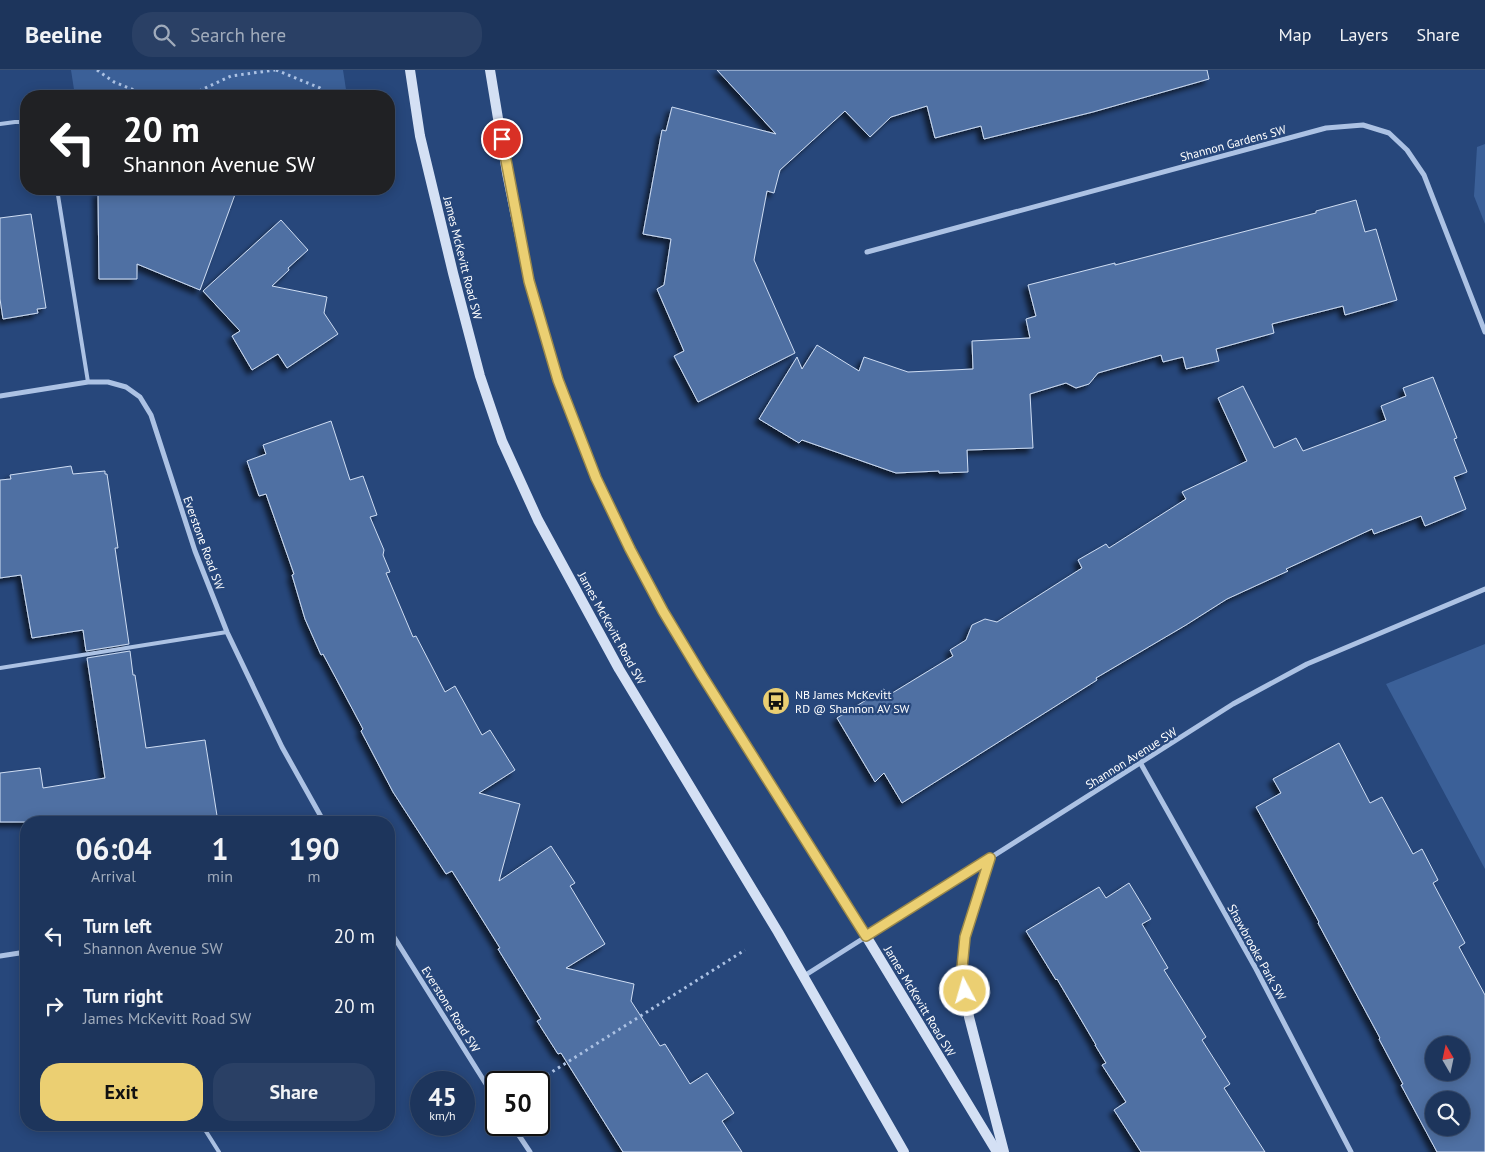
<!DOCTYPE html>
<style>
body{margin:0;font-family:"PT Sans",sans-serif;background:#2a4065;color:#f1f3f6;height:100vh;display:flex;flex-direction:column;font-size:19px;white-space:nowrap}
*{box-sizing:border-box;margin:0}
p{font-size:16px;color:#a0abbb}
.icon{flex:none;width:28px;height:28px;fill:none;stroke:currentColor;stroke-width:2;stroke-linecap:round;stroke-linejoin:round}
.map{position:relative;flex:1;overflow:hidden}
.drawer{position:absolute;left:20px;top:746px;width:375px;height:315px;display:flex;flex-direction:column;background:#1d355c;border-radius:20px;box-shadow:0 2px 12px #0003,0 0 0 1px #3b5072}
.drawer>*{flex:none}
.guide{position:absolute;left:20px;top:20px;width:375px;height:105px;border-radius:20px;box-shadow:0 2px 12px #0003,0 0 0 1px #3b5072;background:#202124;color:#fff;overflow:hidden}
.needle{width:32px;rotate:351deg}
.controls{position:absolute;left:1425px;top:966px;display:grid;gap:10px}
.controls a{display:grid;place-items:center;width:45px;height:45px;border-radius:50%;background:#1d355c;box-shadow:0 2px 12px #0003,0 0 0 1px #3b5072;font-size:25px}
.speed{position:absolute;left:410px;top:1001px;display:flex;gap:10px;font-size:25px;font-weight:700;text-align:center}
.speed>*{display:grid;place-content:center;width:65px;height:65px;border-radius:50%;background:#1d355c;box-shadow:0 2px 12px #0003,0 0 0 1px #3b5072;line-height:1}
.speed small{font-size:12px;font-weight:400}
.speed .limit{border:2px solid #111;border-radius:8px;background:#fff;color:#111}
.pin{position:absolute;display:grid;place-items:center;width:42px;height:42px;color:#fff;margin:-21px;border:2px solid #fff;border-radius:50%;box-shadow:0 1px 5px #0007}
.me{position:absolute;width:55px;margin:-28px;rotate:354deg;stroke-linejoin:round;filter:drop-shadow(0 0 4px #0008)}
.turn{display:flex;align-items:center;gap:18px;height:105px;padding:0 20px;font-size:22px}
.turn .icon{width:65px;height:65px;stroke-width:2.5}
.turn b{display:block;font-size:35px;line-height:42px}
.eta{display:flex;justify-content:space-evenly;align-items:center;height:85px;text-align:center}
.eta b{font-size:30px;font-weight:800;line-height:35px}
.primary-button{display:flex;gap:10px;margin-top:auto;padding:10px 20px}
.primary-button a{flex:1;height:58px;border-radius:20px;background:#ebcf72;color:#111;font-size:20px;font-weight:800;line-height:58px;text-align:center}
.primary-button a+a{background:#2a4065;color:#f1f3f6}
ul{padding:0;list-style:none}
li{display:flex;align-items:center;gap:15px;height:70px;padding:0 20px}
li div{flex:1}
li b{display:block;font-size:19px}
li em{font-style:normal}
header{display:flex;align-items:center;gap:30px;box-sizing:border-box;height:70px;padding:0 25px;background:#1d355c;border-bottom:1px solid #3b5072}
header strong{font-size:24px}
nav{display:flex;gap:28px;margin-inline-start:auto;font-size:18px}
.search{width:350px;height:45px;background:#2a4065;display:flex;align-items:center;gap:12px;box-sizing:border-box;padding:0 18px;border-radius:20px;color:#a0abbb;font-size:19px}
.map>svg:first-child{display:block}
</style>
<header>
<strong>Beeline</strong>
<div class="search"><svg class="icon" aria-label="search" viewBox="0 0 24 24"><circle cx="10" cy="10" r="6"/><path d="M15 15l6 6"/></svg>Search here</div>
<nav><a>Map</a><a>Layers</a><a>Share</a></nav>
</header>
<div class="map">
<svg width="1485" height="1082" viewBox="0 0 1485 1082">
<defs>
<filter id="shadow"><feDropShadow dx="-4.5" dy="4.5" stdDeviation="2.5" flood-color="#0009"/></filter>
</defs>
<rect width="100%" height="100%" fill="#27477b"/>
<g fill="#3b6098">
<polygon points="71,0 343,0 347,26 75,26"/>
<polygon points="1485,74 1485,154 1474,126 1477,77"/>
<polygon points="1485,574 1485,799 1386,614"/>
</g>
<g fill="#5070a3" stroke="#ceddf3" fill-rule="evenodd" filter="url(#shadow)">
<polygon points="717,0 1207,0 1209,9 1093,42 984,69 981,56 935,68 927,36 891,47 870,67 845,41 780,100 774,123 767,121 754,190 795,283 698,332 674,286 684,281 657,219 664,215 671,169 643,164 662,60 666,61 672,37 776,64"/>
<polygon points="116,119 237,119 200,220 137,194 137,209 99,209 98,122 116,122"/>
<polygon points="1356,130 1365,162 1376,159 1397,230 1345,245 1343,236 1272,254 1274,263 1216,279 1219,291 1186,299 1183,287 1163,292 1161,285 1098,303 1089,314 1076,318 1066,313 1030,324 1033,378 967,380 968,402 939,403 939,401 896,403 802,370 799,373 759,349 797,287 802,299 817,275 859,301 864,287 908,302 973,299 972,271 1030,268 1026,249 1036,246 1028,215 1115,193 1115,195 1316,143 1316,141"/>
<polygon points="31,144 46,238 37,239 38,243 3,249 0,229 0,148"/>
<polygon points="281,150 308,180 288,198 289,200 272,216 327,227 324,243 338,264 287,298 278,284 252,300 232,266 240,261 203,221"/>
<polygon points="1433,307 1457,368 1454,369 1467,402 1454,407 1466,439 1425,456 1421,446 1374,464 1372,459 1286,499 1288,501 1227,529 1186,555 1096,608 1097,610 902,733 884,703 875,712 837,648 884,619 889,625 953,586 950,580 966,570 972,555 985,549 997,552 1082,498 1078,490 1106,474 1109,478 1186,429 1182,422 1247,391 1218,328 1243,316 1274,378 1296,368 1303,381 1386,350 1381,336 1406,326 1403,318"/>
<polygon points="331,351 350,410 363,406 377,445 370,447 384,480 383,485 390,502 386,503 413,567 416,566 445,622 455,616 482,665 490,660 515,700 479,723 520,734 499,811 551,776 575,813 570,816 605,874 566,898 634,914 631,931 660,976 665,974 690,1014 707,1003 734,1043 722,1051 742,1082 623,1082 561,983 558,984 537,951 541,949 498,879 500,878 452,801 446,804 393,722 361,661 363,659 323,584 321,585 305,549 292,505 294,504 266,424 259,426 247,391 266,384 263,375"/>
<polygon points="71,396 73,404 105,401 105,404 107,404 118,478 115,478 129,574 86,581 83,560 32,568 21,505 0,508 0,410 11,409 10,405"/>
<polygon points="130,581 133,605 135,605 146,678 205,670 218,752 0,752 0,703 40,698 43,718 105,708 87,588"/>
<path d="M 1339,673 L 1370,733 L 1382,727 L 1413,784 L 1422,779 L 1438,810 L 1433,813 L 1465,873 L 1459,877 L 1485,925 L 1485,1082 L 1437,1082 L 1401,1015 L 1403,1014 L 1379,969 L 1380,968 L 1318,853 L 1319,852 L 1256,737 L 1281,723 L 1273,709 ZM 1434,975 L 1461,975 L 1461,1002 L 1434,1002 ZM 1434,1030 L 1461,1030 L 1461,1058 L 1434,1058 Z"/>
<polygon points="1129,813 1151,849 1142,854 1168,898 1164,900 1206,967 1202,970 1230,1014 1224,1018 1265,1082 1141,1082 1114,1040 1126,1032 1102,995 1106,993 1095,975 1096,975 1057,909 1056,910 1026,861 1099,817 1106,828"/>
</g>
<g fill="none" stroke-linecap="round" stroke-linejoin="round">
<g stroke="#acc2e4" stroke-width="3" stroke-dasharray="2.5 4" stroke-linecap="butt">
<polyline points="97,0 114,12 149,26"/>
<polyline points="276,0 320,18 331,26"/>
<polyline points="167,26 199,21 231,6 275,0"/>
<polyline points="536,1012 745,880"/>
</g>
<g stroke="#acc2e4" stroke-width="4">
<polyline points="0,54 15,52 26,52"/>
<polyline points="57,119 88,312"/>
<polyline points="0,598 227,562"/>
<polyline points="202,1055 219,1082"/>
</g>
<g stroke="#acc2e4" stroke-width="5">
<polyline points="867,182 1326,58 1363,55 1389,63 1407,80 1424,105 1485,262"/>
<polyline points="0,326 88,312 108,312 126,317 140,327 151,345 195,481 227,562 282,677 324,752"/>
<polyline points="1141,694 1256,899 1351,1082"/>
<polyline points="389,859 496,1030"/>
<polyline points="0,886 26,882"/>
<polyline points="804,906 1233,634 1307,594 1485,519"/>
<polyline points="512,1055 530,1082"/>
</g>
<g stroke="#d4e0f4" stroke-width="10">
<polyline points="410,0 420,66 453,203 480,306 502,371 538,450 619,599 778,862 904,1082"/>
<polyline points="490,0 507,103 529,211 558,310 596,408 630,479 663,541 701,604 866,866 997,1082"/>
<polyline points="990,788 965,867 962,898 969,947 1004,1082"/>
</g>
</g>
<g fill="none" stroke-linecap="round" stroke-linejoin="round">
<g stroke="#99874a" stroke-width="12">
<polyline id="route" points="502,69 529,211 558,310 596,408 630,479 663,541 701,604 866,866 990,788 965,867 962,898 965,921"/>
</g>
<use href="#route" stroke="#ebcf72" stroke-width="9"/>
</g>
<defs>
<g id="bus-disc" transform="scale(1.4375)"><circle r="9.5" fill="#ebcf72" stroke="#27477b"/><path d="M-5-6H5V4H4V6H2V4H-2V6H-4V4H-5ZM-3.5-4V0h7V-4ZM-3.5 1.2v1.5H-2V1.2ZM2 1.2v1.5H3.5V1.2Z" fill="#111"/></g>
</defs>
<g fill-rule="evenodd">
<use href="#bus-disc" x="776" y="631"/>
</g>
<g text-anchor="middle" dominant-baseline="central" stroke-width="4.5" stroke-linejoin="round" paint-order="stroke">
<g font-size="12" fill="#fff" stroke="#27477b">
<text transform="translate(1233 73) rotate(-15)">Shannon Gardens SW</text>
<text transform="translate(463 188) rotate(76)">James McKevitt Road SW</text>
<text transform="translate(204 473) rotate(70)">Everstone Road SW</text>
<text transform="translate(612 558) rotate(61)">James McKevitt Road SW</text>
<text transform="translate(1131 688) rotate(-32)">Shannon Avenue SW</text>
<text transform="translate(1257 882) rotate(61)">Shawbrooke Park SW</text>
<text transform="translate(920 931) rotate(59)">James McKevitt Road SW</text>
<text transform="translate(451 939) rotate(58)">Everstone Road SW</text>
</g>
<g font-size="12" fill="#fff" stroke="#27477b" text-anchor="start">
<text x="795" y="624">NB James McKevitt<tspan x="795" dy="14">RD @ Shannon AV SW</tspan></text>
</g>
</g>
</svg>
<div class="controls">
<a><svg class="needle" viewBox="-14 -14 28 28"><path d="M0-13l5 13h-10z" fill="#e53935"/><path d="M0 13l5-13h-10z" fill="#a0abbb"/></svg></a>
<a><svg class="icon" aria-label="search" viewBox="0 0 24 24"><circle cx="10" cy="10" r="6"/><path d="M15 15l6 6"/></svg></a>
</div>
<div class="speed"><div>45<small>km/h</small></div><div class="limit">50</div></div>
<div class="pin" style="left:502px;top:69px;background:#d93025"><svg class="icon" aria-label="arrive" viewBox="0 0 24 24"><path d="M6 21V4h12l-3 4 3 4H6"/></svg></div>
<svg class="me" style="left:965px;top:921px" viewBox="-20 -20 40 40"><circle r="17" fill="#ebcf72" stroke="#fff" stroke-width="3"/><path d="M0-11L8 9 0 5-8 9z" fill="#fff"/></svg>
<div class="guide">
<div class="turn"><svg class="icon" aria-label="left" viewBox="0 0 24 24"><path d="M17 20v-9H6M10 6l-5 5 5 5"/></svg><div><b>20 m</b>Shannon Avenue SW</div></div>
</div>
<section class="drawer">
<div class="eta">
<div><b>06:04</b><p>Arrival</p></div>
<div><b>1</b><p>min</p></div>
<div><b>190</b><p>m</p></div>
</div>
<ul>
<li><svg class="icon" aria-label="left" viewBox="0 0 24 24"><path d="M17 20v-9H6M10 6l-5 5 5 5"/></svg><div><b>Turn left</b><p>Shannon Avenue SW</p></div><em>20 m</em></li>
<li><svg class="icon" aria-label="right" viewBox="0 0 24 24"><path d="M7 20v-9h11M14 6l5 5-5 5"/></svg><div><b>Turn right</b><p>James McKevitt Road SW</p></div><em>20 m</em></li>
</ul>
<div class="primary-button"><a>Exit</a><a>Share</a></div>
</section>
</div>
